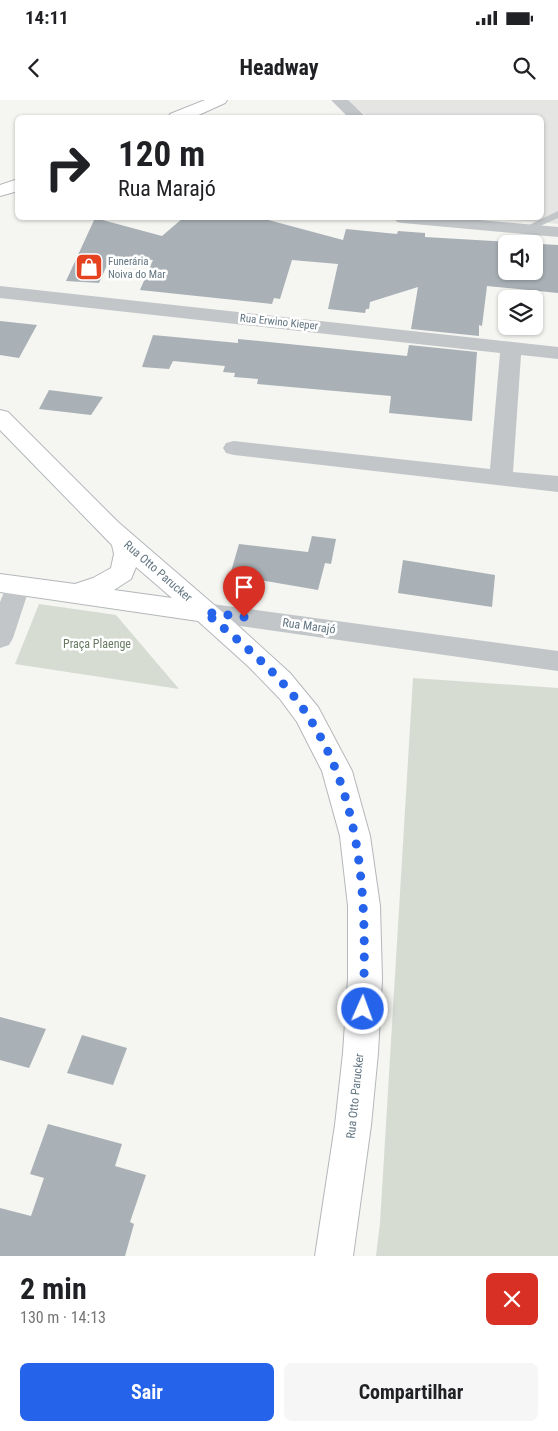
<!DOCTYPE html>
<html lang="pt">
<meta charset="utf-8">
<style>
body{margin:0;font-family:"Roboto Condensed",sans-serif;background:#f6f6f6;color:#202124;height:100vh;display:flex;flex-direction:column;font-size:19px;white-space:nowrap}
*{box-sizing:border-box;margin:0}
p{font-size:16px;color:#757577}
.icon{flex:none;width:28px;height:28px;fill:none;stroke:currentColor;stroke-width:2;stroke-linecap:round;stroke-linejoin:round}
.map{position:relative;height:1156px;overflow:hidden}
.side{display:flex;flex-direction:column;background:#fff;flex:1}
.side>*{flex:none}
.hud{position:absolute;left:15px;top:15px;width:529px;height:105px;border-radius:8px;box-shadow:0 1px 4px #0004;background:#fff;color:#202124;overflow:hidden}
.controls{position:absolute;left:498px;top:135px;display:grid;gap:10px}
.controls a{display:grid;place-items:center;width:45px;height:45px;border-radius:8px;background:#fff;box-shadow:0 1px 4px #0004;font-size:25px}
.pin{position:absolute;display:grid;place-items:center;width:42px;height:42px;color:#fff;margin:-51px -21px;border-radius:50% 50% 50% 0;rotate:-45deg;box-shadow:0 0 5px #0007}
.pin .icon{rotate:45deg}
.me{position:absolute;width:55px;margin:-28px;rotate:2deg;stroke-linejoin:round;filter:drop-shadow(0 0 4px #0008)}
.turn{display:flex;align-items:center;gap:18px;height:105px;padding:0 20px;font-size:22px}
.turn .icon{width:65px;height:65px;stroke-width:2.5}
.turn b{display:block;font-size:35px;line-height:42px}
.round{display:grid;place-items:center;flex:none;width:52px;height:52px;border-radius:8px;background:#f6f6f6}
.head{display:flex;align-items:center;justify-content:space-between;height:85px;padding:0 20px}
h1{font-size:30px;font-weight:700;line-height:38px}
.button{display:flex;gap:10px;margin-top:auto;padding:10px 20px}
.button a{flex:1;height:58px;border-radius:8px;background:#2563eb;color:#fff;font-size:20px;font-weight:700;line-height:58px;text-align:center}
.button a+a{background:#f6f6f6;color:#202124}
.status{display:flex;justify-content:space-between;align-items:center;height:35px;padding:0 25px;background:#fff;direction:ltr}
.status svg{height:14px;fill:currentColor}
header{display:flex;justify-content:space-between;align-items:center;height:65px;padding:0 20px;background:#fff;font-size:22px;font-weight:700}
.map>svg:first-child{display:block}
</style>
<div class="status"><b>14:11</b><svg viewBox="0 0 49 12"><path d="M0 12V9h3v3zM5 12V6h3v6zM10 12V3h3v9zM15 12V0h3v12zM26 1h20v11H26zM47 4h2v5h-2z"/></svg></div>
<header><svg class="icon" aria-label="back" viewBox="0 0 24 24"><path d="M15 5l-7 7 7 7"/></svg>Headway<svg class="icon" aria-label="search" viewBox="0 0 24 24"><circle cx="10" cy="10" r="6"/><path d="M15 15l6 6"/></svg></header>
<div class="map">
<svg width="558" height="1156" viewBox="0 0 558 1156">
<rect width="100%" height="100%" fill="#f5f5f1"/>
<polygon fill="#e5e6e4" points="347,0 558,0 558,124 495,118 541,118 541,18 368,17"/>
<g fill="#d6dcd2">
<polygon points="39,504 116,515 179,589 15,564"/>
<polygon points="413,578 558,588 558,1156 376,1156 380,1123"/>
</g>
<g fill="#a9b1b6" fill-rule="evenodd">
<path d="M 95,118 L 162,136 L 183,118 L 261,118 L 343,140 L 346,129 L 397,134 L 398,131 L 425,133 L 425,137 L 558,145 L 558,193 L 487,186 L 482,226 L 479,225 L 479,236 L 411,229 L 418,187 L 370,202 L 369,209 L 366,209 L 365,213 L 328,209 L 338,164 L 292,160 L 280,199 L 274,198 L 272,204 L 140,190 L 153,160 L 111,156 L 99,183 L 66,181 ZM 506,144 L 534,144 L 534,171 L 506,171 Z"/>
<polygon points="0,221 37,225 19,258 0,255"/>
<polygon points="153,235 238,243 238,239 407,256 409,245 477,252 472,321 389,313 391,296 257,284 258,279 234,277 235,273 223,272 225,266 173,261 169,269 142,267"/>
<polygon points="49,290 103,297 91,315 39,309"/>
<polygon points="312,436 336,439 331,464 325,463 318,490 230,475 239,444 308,452"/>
<polygon points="403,460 495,475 492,507 398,493"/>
<polygon points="0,917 46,929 29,968 0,960"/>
<polygon points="82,935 127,948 113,985 67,973"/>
<polygon points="48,1024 122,1044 115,1066 146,1075 130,1122 134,1124 125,1156 0,1156 0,1108 31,1116 44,1078 30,1074"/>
</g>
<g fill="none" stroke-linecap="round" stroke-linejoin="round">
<g stroke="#b3b8bb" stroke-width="2">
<g id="primary">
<polygon points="205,0 227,0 225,3 192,18 168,18 170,14"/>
<polygon points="18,79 18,91 0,96 0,85"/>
<path d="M 0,310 L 8,312 L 118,422 L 235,523 L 290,573 L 318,607 L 352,671 L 370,736 L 380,806 L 382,879 L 378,953 L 371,1025 L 353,1156 L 315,1156 L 335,1025 L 343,953 L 348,879 L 348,806 L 340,736 L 322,671 L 297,622 L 280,599 L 249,567 L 198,521 L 0,492 L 0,474 L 75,484 L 93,478 L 111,468 L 114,454 L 112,445 L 0,330 ZM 136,467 L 172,498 L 114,490 L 131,479 Z"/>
</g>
</g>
<polygon fill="#c2c6c9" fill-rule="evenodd" points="558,111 558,118 529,131 523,131 521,129"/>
<g fill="#c2c6c9" fill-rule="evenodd">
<polygon points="331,0 348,0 367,18 349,18"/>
<polygon points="394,118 457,118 558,127 558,137 403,123 397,122"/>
<polygon points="0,186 558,247 558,259 521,255 513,372 558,376 558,392 234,355 226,353 223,348 226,343 234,341 490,369 500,253 0,198"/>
<polygon points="18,477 27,480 30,486 13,538 9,545 0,548 0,502 9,480"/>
<polygon points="205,503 558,551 558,571 205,521 196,518 192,512 196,506"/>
</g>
<use href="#primary" fill="#fff" fill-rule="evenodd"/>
</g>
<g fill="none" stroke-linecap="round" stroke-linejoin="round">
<path stroke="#2563eb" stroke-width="9" stroke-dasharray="0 16.2" d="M 244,517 L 205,512 C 241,543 282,575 308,616 C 365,703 367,809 363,909"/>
</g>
<defs>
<g id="shop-square" transform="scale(1.4375)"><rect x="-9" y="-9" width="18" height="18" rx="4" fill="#e54221" stroke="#fff"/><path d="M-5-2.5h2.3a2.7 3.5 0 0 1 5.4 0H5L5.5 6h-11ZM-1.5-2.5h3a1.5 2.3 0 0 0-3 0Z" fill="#fff"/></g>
</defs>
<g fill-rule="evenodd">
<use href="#shop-square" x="89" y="167"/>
</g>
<g text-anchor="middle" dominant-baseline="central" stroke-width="5" stroke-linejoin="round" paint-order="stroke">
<g font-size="11" fill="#637682" stroke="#fff" text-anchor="start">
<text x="108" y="161">Funerária<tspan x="108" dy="13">Noiva do Mar</tspan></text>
</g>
<g font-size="11" fill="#637682" stroke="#fff">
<text transform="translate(279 222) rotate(6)">Rua Erwino Kieper</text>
</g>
<g font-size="12" fill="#637682" stroke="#fff">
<text transform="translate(158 471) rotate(41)">Rua Otto Parucker</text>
<text transform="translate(309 526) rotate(8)">Rua Marajó</text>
<text transform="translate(355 996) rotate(-84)">Rua Otto Parucker</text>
</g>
<g font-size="12" fill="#687962" stroke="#fff">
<text x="97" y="544">Praça Plaenge</text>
</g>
</g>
</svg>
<div class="controls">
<a><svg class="icon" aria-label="sound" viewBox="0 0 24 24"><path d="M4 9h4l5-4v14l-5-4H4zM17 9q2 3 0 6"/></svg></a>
<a><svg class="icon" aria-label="layers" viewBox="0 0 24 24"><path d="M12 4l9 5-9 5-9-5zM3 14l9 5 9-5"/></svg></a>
</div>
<div class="pin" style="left:244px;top:517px;background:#d93025"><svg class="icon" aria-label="arrive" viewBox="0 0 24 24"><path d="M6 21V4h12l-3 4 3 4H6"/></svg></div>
<svg class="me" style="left:363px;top:909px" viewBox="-20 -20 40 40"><circle r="17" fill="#2563eb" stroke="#fff" stroke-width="3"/><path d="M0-11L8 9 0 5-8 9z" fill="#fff"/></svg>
<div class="hud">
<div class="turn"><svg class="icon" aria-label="right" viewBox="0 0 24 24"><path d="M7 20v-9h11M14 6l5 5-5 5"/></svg><div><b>120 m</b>Rua Marajó</div></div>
</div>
</div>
<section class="side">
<div class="head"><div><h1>2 min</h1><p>130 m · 14:13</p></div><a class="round" style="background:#d93025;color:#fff"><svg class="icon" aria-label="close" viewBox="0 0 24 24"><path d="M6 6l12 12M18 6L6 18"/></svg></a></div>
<div class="button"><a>Sair</a><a>Compartilhar</a></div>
</section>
